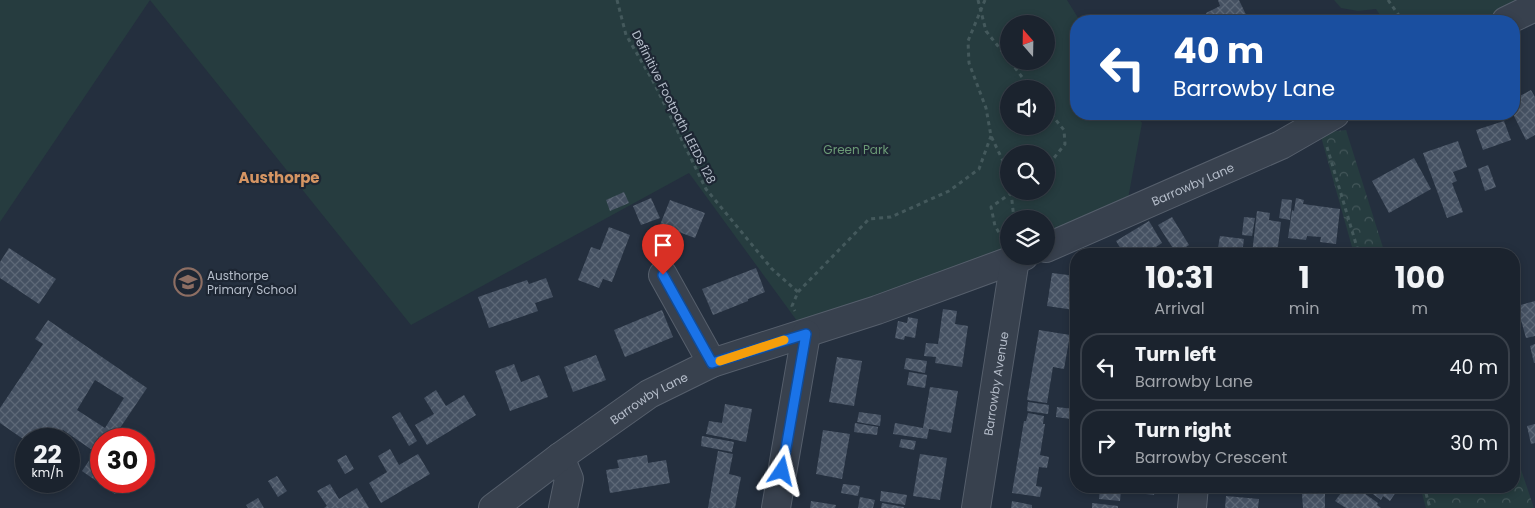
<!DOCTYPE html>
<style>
body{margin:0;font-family:Poppins,sans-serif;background:#282f3a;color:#f1f3f6;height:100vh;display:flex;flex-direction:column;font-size:19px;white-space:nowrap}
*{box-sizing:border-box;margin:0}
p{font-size:16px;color:#a0a4aa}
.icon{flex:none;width:28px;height:28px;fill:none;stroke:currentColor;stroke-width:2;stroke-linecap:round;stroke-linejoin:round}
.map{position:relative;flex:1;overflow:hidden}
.side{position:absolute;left:1070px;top:248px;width:450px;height:245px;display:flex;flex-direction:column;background:#1b232e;border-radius:20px;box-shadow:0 2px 8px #0003,0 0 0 1px #39404a}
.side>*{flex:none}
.banner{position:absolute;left:1070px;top:15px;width:450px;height:105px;border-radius:20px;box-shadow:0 2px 8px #0003,0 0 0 1px #39404a;background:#1a4fa0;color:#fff;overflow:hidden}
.needle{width:32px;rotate:340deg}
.buttons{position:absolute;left:1000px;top:15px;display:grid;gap:10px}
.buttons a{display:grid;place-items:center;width:55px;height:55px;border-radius:50%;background:#1b232e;box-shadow:0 2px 8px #0003,0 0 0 1px #39404a;font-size:25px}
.speed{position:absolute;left:15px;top:428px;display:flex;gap:10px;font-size:25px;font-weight:700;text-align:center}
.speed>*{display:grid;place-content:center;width:65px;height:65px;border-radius:50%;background:#1b232e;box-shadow:0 2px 8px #0003,0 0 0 1px #39404a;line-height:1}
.speed small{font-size:12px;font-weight:400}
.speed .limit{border:8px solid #d22;background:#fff;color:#111}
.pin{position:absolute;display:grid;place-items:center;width:42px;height:42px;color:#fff;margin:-51px -21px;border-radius:50% 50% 50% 0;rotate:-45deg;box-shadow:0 0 5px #0007}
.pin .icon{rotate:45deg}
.me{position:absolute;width:55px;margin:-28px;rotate:10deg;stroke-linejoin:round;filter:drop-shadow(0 0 4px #0008)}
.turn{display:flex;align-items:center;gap:18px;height:105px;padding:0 20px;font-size:22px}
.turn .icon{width:65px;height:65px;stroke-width:2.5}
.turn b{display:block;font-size:35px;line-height:42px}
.eta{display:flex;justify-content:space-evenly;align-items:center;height:85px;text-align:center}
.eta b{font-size:30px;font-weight:700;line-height:35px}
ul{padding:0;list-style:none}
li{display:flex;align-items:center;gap:15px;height:68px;margin:0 10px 8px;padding:0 10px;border:2px solid #39404a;border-radius:20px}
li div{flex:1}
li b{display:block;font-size:19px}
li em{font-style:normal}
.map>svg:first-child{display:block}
</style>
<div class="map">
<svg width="1535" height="508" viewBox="0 0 1535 508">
<defs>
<pattern id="forest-crowns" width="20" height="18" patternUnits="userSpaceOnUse" patternTransform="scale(1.25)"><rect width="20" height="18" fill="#263c3f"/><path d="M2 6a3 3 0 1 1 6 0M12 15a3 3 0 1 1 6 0" fill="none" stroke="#435659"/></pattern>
<pattern id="building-cross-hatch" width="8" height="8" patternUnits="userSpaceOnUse" patternTransform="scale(1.25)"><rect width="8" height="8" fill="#455162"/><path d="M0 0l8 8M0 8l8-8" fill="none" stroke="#5d6877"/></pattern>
</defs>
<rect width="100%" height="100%" fill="#242f3e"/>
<g fill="url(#forest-crowns)">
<polygon points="1346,130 1385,254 1354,254 1320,133"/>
<polygon points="1514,449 1534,508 1426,508 1420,486 1514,486"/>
</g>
<g fill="#263c3f" fill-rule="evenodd">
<path d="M 0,0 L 1067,0 L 1080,21 L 1076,21 L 1076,114 L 1136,114 L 1142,123 L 1128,199 L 1046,234 L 1046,219 L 1009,219 L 1009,251 L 800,325 L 689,173 L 411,325 L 150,0 L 0,222 ZM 1009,24 L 1046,24 L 1046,61 L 1009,61 ZM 1009,89 L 1046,89 L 1046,126 L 1009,126 ZM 1009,154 L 1046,154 L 1046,191 L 1009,191 Z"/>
<polygon points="1334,0 1523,0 1492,21 1384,21 1376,9 1358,11 1341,8"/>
</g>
<g fill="url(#building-cross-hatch)" fill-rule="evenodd">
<polygon points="1218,0 1239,0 1249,21 1210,21 1206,13 1220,6"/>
<polygon points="1531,90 1535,97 1535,135 1526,140 1513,114 1514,99"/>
<polygon points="1504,121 1511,140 1483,150 1476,130"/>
<polygon points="1458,141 1467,167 1453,172 1457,181 1452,183 1463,212 1447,218 1423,153"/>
<polygon points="1414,158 1431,189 1389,213 1372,181"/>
<polygon points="1488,165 1496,187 1485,191 1478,169"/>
<polygon points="624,192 629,203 610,211 606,200"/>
<polygon points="651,198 660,218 641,225 633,206"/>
<polygon points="1296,198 1304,200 1303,204 1340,209 1336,244 1320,242 1321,237 1307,236 1306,240 1288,238 1292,210 1294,211"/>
<polygon points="1282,199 1292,200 1290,220 1279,218"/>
<polygon points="670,200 705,213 695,238 660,225"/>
<polygon points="1257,211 1270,213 1269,220 1281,222 1277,254 1252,254"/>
<polygon points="1172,217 1189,245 1176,253 1158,225"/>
<polygon points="1244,217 1255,218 1252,236 1242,235"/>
<polygon points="1149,221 1162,243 1145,254 1124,254 1116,241"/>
<polygon points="609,227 630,235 612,282 603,279 599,288 578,280 591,247 600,250"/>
<polygon points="1220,236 1244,239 1242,254 1217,254"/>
<polygon points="9,248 56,279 39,304 0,278 0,262"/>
<polygon points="756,268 765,292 748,299 748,301 713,315 702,289"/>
<polygon points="1052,273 1076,276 1076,294 1074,310 1047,306"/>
<polygon points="546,278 553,297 535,303 538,311 489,328 478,297 527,280 529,284"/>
<polygon points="1535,301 1535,336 1526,338 1517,306"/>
<polygon points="943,309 957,311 955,324 968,326 962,367 935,363 936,357 924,356 926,343 938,344"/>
<polygon points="662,310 673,337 625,357 614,330"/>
<polygon points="908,317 918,319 915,338 905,336 904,340 895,338 898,321 907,323"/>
<path d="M 48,320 L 147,388 L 118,431 L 129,439 L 101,439 L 101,481 L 124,481 L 115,494 L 82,471 L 95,452 L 63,430 L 58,439 L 26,439 L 26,441 L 0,423 L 0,408 L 43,344 L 35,339 ZM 95,380 L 124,398 L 105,428 L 77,410 Z"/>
<polygon points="1039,330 1070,335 1064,369 1053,367 1047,403 1027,400"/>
<polygon points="1535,344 1535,363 1534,363 1530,346"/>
<polygon points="596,355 606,380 573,392 564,367"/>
<polygon points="837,357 862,361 854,406 829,402"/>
<polygon points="906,358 927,361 925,373 904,369"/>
<polygon points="514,364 521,382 539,375 548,397 510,411 495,371"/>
<polygon points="909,372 927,375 925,388 907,385"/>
<polygon points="930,387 958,391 951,433 929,429 927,439 893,434 895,423 923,428"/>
<polygon points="436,390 446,406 464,395 476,415 427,445 415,425 434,414 424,398"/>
<polygon points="1028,402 1049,405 1048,414 1027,411"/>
<polygon points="725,404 752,409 746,442 706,434 709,421 722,423"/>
<polygon points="1057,407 1073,409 1071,419 1056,417"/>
<polygon points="400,412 417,441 409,446 392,417"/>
<polygon points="859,412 881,415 880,426 857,422"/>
<polygon points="1028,413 1044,416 1043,424 1045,424 1040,455 1049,457 1047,468 1039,467 1036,486 1042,487 1040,497 1012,493 1024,421 1026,421"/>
<polygon points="855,423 878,427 877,435 854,432"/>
<polygon points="1535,424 1535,443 1531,444 1527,426"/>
<polygon points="823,430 850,434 842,479 816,474"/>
<polygon points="702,436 734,442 732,452 701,446"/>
<polygon points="901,439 916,441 914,450 899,447"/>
<polygon points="390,449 399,465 418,454 430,474 381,503 369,483 387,472 378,456"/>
<polygon points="718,451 733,454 729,474 741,477 735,508 708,508"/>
<polygon points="920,454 947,458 940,500 913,496"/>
<polygon points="346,455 354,469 345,474 337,460"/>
<polygon points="647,455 648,463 666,460 670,483 610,493 606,470 619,468 617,460"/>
<polygon points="277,476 287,491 278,497 268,481"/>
<polygon points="330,484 339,499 357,488 369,508 324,508 327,506 317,491"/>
<polygon points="843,484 860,486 858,496 841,493"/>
<polygon points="1130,486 1155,486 1154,495 1130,492"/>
<polygon points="1342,486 1354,486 1378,503 1377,505 1381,508 1346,508 1335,501 1341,493 1339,491"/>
<polygon points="1362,486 1400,486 1390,501 1383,496 1381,500"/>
<polygon points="1100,488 1121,490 1120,501 1099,499"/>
<polygon points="881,491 907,495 905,505 880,501"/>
<polygon points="1302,494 1325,494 1325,508 1303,508"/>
<polygon points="1226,496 1259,499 1258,508 1225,508"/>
<polygon points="860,497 875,500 873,508 858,508"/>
<polygon points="258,498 264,508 248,508 246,505"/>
<polygon points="811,501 836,505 835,508 810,508"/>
<polygon points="1012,501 1032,505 1032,508 1011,508"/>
<polygon points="882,503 904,507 904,508 881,508"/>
<polygon points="1092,503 1118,506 1118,508 1092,508"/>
</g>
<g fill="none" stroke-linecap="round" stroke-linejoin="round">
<g stroke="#565f6c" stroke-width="30">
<g id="minor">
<polyline points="1506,21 1535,7"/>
<path id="s1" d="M 1046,248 L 1281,145 L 1335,114"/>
<polyline points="663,275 712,363"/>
<polyline points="560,457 569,479 563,508"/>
<path id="s2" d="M 493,508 L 560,457 L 649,394 L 712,363 L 877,310 L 1024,256"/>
<polyline points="776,508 806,334"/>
<path id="s3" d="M 976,508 L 1015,259"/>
<polyline points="1192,508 1194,486"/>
</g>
</g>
<g stroke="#44595c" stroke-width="3" stroke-dasharray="4 4" stroke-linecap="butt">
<polyline points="617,0 626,35 653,81 706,189 772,269 798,292 792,306 795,311"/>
<polyline points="978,0 986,31 1009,60"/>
<polyline points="985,0 968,41 969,63 986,108 991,136 1003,161 1009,182"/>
<polyline points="1388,0 1403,21"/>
<polyline points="1010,61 1031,89"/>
<polyline points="1046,108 1064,130 1065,144 1046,168"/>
<polyline points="1327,147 1359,254"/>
<polyline points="1011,192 1014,219"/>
<polyline points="1003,239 995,226 991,207 1014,191"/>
<polyline points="798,292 869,219 891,217 949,191 979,169 991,136"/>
<polyline points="1424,486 1430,508"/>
</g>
<use href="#minor" stroke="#38414e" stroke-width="28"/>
</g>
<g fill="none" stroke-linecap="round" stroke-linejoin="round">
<g stroke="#114b97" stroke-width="12">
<polyline id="route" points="663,275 712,363 806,334 782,471"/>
</g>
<use href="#route" stroke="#1a73e8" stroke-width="9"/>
<polyline stroke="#f59e0b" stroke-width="9" points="720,361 784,340"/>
</g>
<defs>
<g id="school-ring" transform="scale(1.4375)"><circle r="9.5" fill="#1d2633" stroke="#8d6e63" stroke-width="1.5"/><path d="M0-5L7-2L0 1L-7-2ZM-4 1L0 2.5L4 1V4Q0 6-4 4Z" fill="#8d6e63"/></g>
</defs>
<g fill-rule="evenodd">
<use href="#school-ring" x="188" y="282"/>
</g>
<g text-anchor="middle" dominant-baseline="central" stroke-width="4.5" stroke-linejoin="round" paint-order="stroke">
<g font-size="12" fill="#b4bcc9" stroke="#1d2633">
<text transform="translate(674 107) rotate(63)">Definitive Footpath LEEDS 128</text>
<text stroke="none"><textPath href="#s1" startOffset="160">Barrowby Lane</textPath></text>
<text stroke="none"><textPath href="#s3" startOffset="126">Barrowby Avenue</textPath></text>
<text stroke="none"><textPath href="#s2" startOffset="191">Barrowby Lane</textPath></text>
</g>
<g font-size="12" fill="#6b9a76" stroke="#1d2633">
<text x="856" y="149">Green Park</text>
</g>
<g font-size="12" fill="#b4bcc9" stroke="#1d2633" text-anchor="start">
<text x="207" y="275">Austhorpe<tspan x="207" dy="14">Primary School</tspan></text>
</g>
<g font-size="15" font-weight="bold" fill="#d59563" stroke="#1d2633">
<text x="279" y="177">Austhorpe</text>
</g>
</g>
</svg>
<div class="buttons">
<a><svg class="needle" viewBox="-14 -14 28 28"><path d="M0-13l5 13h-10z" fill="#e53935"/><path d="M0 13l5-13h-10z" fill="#a0a4aa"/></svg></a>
<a><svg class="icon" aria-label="sound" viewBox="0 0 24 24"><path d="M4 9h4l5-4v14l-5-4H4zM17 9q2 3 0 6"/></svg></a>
<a><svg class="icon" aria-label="search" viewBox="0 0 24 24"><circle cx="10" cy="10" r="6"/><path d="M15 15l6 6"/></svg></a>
<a><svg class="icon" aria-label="layers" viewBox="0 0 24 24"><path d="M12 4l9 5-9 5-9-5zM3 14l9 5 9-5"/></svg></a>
</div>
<div class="speed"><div>22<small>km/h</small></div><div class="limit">30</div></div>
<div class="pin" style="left:663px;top:275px;background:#d93025"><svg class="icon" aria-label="arrive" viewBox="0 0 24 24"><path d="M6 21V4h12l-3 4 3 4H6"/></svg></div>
<svg class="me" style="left:782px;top:471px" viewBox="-20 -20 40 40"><path d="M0-17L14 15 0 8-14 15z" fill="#1a73e8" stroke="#fff" stroke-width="4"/></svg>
<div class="banner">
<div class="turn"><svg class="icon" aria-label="left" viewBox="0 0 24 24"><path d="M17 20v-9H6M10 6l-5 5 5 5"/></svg><div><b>40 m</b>Barrowby Lane</div></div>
</div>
<section class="side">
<div class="eta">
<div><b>10:31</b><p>Arrival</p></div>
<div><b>1</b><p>min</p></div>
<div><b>100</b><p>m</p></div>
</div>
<ul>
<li><svg class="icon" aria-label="left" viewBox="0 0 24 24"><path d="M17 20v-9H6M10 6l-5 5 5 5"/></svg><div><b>Turn left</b><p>Barrowby Lane</p></div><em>40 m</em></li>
<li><svg class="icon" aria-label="right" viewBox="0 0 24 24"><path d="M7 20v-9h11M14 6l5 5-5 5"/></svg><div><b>Turn right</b><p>Barrowby Crescent</p></div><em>30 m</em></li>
</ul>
</section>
</div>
